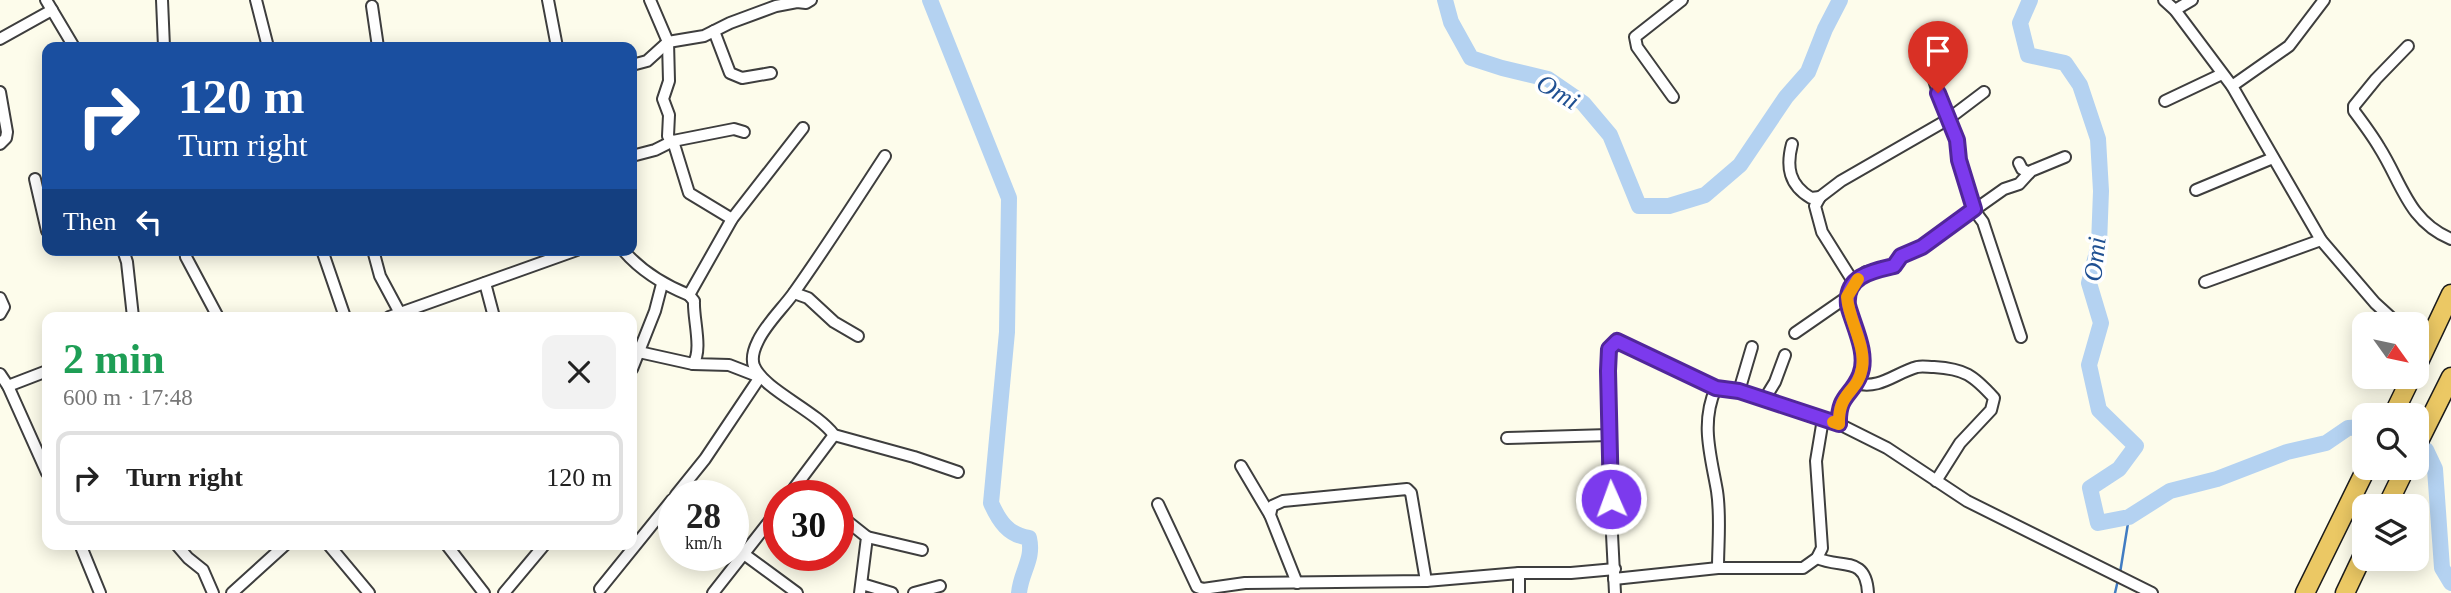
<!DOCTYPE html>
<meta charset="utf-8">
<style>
body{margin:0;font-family:"Times New Roman",serif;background:#f2f2f2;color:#222;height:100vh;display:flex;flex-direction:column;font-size:26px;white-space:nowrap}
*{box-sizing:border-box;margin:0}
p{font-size:23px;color:#767676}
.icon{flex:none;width:38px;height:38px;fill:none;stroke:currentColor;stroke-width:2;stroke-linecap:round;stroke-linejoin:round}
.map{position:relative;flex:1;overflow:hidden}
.panel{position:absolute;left:42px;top:312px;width:595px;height:238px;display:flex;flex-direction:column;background:#fff;border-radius:14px;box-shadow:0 4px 18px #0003}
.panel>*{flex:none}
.hud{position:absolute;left:42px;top:42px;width:595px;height:214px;border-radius:14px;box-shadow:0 4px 18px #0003;background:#1a4fa0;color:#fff;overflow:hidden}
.needle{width:46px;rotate:123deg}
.buttons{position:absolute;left:2352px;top:312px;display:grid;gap:14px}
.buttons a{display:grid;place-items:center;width:77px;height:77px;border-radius:14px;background:#fff;box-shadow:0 4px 18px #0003;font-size:35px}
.speed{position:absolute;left:658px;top:480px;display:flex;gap:14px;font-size:35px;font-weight:700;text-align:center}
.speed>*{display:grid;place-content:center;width:91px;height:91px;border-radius:50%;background:#fff;box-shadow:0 4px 18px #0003;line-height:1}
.speed small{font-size:18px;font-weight:400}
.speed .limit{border:10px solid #d22;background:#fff;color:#111}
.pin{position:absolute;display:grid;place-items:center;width:60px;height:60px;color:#fff;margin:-72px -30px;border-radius:50% 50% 50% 0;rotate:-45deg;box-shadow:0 0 7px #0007}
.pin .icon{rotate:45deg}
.me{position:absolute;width:77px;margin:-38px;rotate:358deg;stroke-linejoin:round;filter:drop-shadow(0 0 5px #0008)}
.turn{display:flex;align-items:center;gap:24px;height:147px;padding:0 21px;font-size:32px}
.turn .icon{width:91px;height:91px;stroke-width:2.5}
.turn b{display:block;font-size:49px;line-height:60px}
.then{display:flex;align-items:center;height:66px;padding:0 21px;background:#0003;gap:14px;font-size:26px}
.round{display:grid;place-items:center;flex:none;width:74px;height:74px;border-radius:14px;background:#f2f2f2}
.head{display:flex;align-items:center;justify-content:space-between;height:119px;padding:0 21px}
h1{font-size:42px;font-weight:800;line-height:52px;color:#1e9e55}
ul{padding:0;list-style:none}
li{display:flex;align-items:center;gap:21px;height:94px;margin:0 14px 10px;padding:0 7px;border:4px solid #e0e0e0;border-radius:14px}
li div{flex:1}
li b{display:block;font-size:26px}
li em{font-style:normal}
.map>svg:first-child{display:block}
</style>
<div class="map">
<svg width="2451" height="593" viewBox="0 0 2451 593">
<rect width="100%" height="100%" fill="#fdfceb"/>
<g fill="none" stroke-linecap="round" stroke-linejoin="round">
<g stroke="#417cc2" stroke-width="2.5">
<polyline points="2120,573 2129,517"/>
<polyline points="2115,593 2118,580"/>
</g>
<g stroke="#b4d2f1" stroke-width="16">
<path d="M 930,0 L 1009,198 L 1007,332 L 991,503 C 999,521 1008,535 1029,538 C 1034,560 1021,571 1019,593"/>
<polyline points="1445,0 1451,22 1471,58 1502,68 1548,79 1583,103 1610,135 1639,206 1669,206 1705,195 1740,165 1786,97 1808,72 1825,29 1840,0"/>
<polyline points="2030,0 2020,23 2028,55 2065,63 2080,85 2098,139 2101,191 2099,244 2089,283 2101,323 2089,365 2099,410 2136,446 2119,469 2090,488 2098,523 2129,517 2170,491 2217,479 2287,452 2326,443 2348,428 2364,427"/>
<polyline points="2417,446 2426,450 2435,469 2442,568 2451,583"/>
</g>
<g stroke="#3e3e3e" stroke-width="14">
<g id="minor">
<polyline points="46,0 74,47"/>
<polyline points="162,0 164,47"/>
<polyline points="256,0 268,47"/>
<polyline points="548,0 557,47"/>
<polyline points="2164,0 2175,10 2232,86 2321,240 2375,303 2398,324"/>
<polyline points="372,6 378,47"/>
<polyline points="2175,10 2192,0"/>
<polyline points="714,31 730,73 742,78 771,73"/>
<polyline points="1920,37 1947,120 1957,140 1959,160 1974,210 1983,222 2021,337"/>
<polyline points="0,39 52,10"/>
<path d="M 2408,46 L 2376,79 L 2354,106 L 2354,111 C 2363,123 2372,135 2379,147 C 2402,183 2408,221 2451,239"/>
<polyline points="632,65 647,61 668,42 704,36 730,23 776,6 797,2 806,3 811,0"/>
<polyline points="2232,86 2289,46 2324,0"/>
<polyline points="0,92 7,132 6,138 0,144"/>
<polyline points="1673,97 1637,47 1635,37 1682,0"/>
<polyline points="2165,101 2222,74"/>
<path d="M 1792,144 C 1786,167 1789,185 1811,198 L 1820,197 L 1815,206 L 1822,232 L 1854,283 L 1847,297 L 1848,305 C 1853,325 1869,354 1860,375 C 1851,397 1839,395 1839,424"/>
<polyline points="632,156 655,150 671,142 668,136 669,115 663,99 669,81 668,42 650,0"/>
<path d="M 885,156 C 855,202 825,249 793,294 C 782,309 766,324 758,341 C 754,349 751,358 754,366 C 764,390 815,410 834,435 L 914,457 L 958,472"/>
<polyline points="2019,163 2022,169 2029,173"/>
<polyline points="35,179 47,231"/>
<polyline points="2196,190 2273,158"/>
<polyline points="1820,197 1841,181 1947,120 1984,92"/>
<polyline points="732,219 689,193 673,141 734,129 744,132"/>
<polyline points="123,250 127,262 133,317"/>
<polyline points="185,250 186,257 218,317"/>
<polyline points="322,250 345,317"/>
<polyline points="373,250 380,276 402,317"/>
<path d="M 623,250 C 641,271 664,285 689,295 L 732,219 L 803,128"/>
<polyline points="2205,282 2321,240"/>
<polyline points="485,283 494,317"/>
<polyline points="1854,283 1866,272 1894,266 1901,256 1922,247 2004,189 2019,184 2031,171 2065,157"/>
<polyline points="794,293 808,298 834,322 858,336"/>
<polyline points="0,298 4,307 0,314"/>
<polyline points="389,317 577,250"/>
<polyline points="1795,333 1847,297"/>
<polyline points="639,352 693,364"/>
<polyline points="632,369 655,311 662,284"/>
<polyline points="0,374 8,386 47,473"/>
<path d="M 1855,383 C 1880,390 1895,373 1917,367 C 1922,366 1928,367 1934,367 C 1965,369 1973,375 1994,398 L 1991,410 L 1960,443 L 1936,481"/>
<polyline points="8,386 47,371"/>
<path d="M 1716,388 C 1700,423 1711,456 1717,491 C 1721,517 1718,543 1718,568"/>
<polyline points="1739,391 1752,347"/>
<polyline points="1764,400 1775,382 1785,355"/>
<polyline points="1507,438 1609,435"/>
<polyline points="1241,466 1270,515"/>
<path d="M 676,495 L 705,459 L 760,377 L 729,365 L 693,364 C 703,350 693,319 694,301 L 689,295"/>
<polyline points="789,495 834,435"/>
<polyline points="1158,504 1197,587 1203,589 1245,583 1426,581 1519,573 1571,573 1615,569"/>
<polyline points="838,514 867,537 860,593"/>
<polyline points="867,537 922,550"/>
<polyline points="80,544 100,593"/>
<polyline points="176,544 188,558 203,570 213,593"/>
<polyline points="328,544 369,593"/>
<polyline points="446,544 484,593"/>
<polyline points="733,546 797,593"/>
<path d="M 1817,558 C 1841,569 1866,555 1868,593"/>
<polyline points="1614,579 1718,568 1803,568 1817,558 1822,548 1816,461 1823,419"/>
<polyline points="1297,583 1270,515 1272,506 1283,501 1407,489 1411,493 1426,581"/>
<polyline points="862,584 892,593"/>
<polyline points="600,589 672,500"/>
<polyline points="232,593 286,544"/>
<polyline points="504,593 545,544"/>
<polyline points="713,593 779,509"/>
<polyline points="914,593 940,586"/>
<polyline points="1519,593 1519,573"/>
<polyline points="1615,593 1609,475 1608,371 1610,349 1617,341 1716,388 1739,391 1839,424 1887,448 1967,501 2152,593"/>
</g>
</g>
<g stroke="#1c1c1c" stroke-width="21">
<g id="trunk">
<polyline points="2417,366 2451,294"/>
<polyline points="2393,415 2412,376"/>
<polyline points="2417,445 2451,377"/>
<polyline points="2387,506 2406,467"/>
<polyline points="2305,593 2367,467"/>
<polyline points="2345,593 2364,553"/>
</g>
</g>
<use href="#minor" stroke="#fff" stroke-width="10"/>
<use href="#trunk" stroke="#ebc864" stroke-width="18"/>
</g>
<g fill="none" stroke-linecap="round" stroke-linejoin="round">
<g stroke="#51269a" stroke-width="18">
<path id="route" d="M 1611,499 L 1608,371 L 1609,349 L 1617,341 L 1716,388 L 1739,391 L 1839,424 C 1838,395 1851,397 1860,375 C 1869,354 1853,325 1848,305 C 1845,276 1872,271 1894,266 L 1901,256 L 1922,247 L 1974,209 L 1959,160 L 1957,140 L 1938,93"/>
</g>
<use href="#route" stroke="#7c3aed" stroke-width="12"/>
<path stroke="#f59e0b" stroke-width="12" d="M 1833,422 L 1839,424 C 1838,391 1858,393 1862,368 C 1866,345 1849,321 1847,297 L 1858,279"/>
</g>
<g text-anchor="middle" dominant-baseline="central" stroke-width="7" stroke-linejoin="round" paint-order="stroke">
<g font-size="26" font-style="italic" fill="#1f5092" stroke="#fff">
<text transform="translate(1558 92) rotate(31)">Omi</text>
<text transform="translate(2095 259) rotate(-84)">Omi</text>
</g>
</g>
</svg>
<div class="buttons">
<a><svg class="needle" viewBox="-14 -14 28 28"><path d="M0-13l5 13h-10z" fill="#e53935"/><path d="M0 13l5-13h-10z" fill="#767676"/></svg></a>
<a><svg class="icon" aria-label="search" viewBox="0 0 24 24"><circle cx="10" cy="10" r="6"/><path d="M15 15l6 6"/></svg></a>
<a><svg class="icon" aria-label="layers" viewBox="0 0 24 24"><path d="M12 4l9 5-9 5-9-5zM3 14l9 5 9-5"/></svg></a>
</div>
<div class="speed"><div>28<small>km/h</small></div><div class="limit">30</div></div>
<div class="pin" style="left:1938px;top:93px;background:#d93025"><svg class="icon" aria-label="arrive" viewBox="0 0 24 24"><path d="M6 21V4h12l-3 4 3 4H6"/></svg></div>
<svg class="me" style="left:1611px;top:499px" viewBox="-20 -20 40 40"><circle r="17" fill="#7c3aed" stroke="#fff" stroke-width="3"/><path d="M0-11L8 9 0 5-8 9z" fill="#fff"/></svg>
<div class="hud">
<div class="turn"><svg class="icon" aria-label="right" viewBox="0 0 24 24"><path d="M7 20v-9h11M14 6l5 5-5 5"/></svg><div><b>120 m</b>Turn right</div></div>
<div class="then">Then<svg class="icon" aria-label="left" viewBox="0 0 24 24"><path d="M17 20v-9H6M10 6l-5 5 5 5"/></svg></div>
</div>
<section class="panel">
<div class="head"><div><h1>2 min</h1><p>600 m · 17:48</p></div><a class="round"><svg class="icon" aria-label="close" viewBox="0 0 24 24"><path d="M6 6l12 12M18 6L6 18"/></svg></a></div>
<ul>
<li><svg class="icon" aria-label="right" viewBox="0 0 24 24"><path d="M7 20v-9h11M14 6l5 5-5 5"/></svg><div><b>Turn right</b></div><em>120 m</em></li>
</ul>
</section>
</div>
